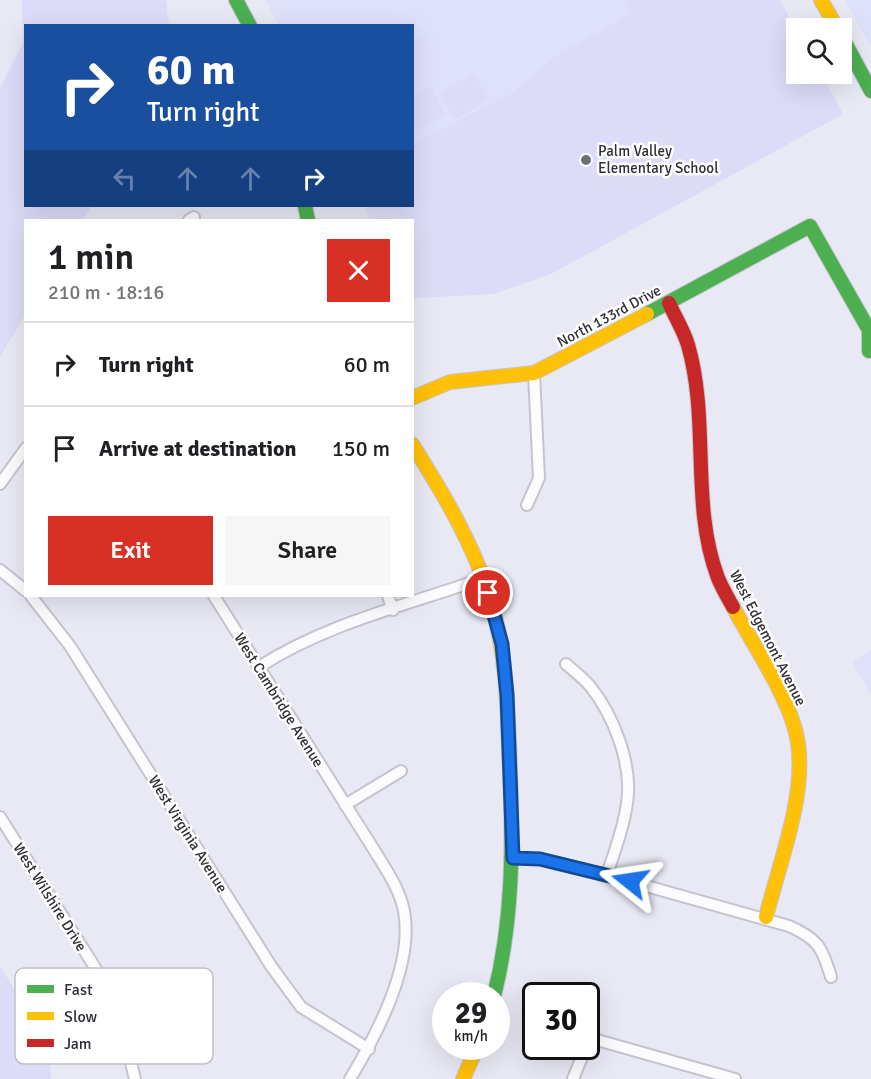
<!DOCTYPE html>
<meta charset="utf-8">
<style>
body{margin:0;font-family:Signika,sans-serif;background:#f6f6f6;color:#202124;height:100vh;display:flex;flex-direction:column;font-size:22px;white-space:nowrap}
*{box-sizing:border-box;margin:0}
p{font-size:20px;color:#757577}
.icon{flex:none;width:33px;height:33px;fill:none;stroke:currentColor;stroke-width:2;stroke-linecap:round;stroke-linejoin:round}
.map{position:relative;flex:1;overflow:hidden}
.drawer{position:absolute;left:24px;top:219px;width:390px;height:378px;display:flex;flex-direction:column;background:#fff;border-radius:0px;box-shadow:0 6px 24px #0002}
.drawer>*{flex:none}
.guide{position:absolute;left:24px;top:24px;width:390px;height:183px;border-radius:0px;box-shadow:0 6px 24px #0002;background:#1a4fa0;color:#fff;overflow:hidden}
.tools{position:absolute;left:786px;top:18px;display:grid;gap:12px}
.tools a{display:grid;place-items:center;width:66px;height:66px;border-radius:0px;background:#fff;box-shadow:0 6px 24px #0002;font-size:30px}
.speed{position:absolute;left:432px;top:982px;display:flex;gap:12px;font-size:30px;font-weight:700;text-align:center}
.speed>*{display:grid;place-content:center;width:78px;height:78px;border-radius:50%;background:#fff;box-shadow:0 6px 24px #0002;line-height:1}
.speed small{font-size:15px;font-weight:400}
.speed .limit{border:3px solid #111;border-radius:9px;background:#fff;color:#111}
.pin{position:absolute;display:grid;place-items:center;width:51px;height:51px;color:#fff;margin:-26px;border:3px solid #fff;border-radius:50%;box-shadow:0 2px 6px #0007}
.me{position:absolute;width:66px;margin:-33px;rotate:285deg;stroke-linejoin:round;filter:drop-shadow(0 0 4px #0008)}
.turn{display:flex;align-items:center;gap:21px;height:126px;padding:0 24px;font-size:27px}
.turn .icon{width:78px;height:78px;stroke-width:2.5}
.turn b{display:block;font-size:42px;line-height:51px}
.lanes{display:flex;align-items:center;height:57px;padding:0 24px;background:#0003;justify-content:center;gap:30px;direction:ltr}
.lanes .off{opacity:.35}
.round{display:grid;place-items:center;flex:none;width:63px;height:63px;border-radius:0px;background:#f6f6f6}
.headline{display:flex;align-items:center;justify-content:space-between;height:102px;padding:0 24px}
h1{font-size:36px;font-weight:600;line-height:45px}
.cta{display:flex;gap:12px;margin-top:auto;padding:12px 24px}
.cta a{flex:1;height:69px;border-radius:0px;background:#d93025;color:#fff;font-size:24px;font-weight:600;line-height:69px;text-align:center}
.cta a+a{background:#f6f6f6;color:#202124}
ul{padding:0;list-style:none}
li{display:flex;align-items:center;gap:18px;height:84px;padding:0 24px;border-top:2px solid #e0e0e0}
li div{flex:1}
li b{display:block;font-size:22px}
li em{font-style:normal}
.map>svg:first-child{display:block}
</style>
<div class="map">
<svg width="871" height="1079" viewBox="0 0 871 1079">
<rect width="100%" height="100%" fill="#e9e9f5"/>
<g fill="#dfe0f9">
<polygon points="265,0 780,0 796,30 796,74 821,74 843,114 551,274 493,294 413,298 412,220 370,220 365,206 412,206 412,26 279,25"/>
<polygon points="845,0 871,0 871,47"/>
<polygon points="871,651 871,695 852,661"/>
</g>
<g fill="#dcdcf8">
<polygon points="22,0 166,0 169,25 26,26 26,206 92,206 83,220 26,220 25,315 0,357 0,88 23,43"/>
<polygon points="623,0 780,0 796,30 796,74 821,74 843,114 551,274 493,294 413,298 412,220 402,220 395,206 412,206 413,144 509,95 558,55 630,14"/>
<polygon points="474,73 489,100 454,119 439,92"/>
<polygon points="431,87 446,115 413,133 413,97"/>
<polygon points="0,966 49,1044 51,1079 0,1079"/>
</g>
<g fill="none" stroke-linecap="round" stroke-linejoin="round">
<g stroke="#c4c4ce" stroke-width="14">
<g id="street">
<polyline points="189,220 194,217"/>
<polyline points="0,484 26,448"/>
<polyline points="527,505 539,478 534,373"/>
<polyline points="0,570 26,591"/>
<polyline points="31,596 70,646 271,966 301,1007 369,1049"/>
<path d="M 214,596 L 376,853 C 387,871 400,890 404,911 C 414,965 377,1034 350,1079"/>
<polyline points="388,596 393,610"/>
<path d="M 566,664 C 574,671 583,678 590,686 C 614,716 633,765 627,803 C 624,828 614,852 607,875"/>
<path d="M 259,667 C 327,623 408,605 484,578"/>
<polyline points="345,805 401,771"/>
<polyline points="0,817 101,977 120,1018 135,1079"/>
<path d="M 513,858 L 540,859 L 607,875 L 789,926 C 818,939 822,947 831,977"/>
<polyline points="586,1047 590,1038 735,1079"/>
<polyline points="573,1079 586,1047"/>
</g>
</g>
<g stroke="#c4c4ce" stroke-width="16">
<g id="fast">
<polyline points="236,0 250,26"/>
<polyline points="842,37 871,91"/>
<polyline points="305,206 308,220"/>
<polyline points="647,314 810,226 869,330 869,351"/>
<path d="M 494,996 C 513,921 513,847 510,770"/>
</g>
</g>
<g stroke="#c4c4ce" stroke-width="16">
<g id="slow">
<polyline points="821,0 837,28"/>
<polyline points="412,398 450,382 534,373 647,314"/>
<path d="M 412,444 C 443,493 473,543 490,598 C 507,653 508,713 510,770"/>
<path d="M 733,607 C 753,645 792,701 798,743 C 806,797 779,864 766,917"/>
<polyline points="463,1079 477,1047"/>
</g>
</g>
<g stroke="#c4c4ce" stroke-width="16">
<path id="jam" d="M 669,303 C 675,317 684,331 688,345 C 710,421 690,504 718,578 C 722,588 728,598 733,607"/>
</g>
<use href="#street" stroke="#fcfcfe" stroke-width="10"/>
<use href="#fast" stroke="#4caf50" stroke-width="14"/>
<use href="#slow" stroke="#ffc107" stroke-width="14"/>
<use href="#jam" stroke="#c62828" stroke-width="14"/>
</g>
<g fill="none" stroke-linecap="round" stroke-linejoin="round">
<g stroke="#114b97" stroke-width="15">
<polyline id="route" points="488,593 502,644 507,695 513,858 540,859 630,881"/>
</g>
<use href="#route" stroke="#1a73e8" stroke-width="10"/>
</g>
<circle fill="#6f6f7b" stroke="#fff" stroke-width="2" cx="586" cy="160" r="6"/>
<g text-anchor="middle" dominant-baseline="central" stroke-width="5" stroke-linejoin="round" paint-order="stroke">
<g font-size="15" fill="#2e2e39" stroke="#fff" text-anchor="start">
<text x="598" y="151">Palm Valley<tspan x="598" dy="17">Elementary School</tspan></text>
</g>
<g font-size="15" fill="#2e2e39" stroke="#fff">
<text transform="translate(609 316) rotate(-28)">North 133rd Drive</text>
<text transform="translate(768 638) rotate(63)">West Edgemont Avenue</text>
<text transform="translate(279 700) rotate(58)">West Cambridge Avenue</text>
<text transform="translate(188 834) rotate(58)">West Virginia Avenue</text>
<text transform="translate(50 897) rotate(58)">West Wilshire Drive</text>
</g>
</g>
<rect x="15" y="968" width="198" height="96" rx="9" fill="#fff" stroke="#c0c0c4" stroke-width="1.5"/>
<rect x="27" y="985" width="27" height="8" fill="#4caf50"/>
<rect x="27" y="1012" width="27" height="8" fill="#ffc107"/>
<rect x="27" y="1039" width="27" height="8" fill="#c62828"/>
<g font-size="16" fill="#2e2e39">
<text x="64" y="995">Fast</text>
<text x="64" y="1022">Slow</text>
<text x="64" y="1049">Jam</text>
</g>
</svg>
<div class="tools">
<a><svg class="icon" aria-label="search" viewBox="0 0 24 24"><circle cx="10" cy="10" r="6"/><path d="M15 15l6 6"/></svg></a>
</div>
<div class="speed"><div>29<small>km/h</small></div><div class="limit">30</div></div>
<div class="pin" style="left:488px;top:593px;background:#d93025"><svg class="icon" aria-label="arrive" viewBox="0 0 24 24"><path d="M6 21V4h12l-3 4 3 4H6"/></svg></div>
<svg class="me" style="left:630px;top:881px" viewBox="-20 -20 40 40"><path d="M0-17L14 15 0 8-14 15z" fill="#1a73e8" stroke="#fff" stroke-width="4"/></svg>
<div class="guide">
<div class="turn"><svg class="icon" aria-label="right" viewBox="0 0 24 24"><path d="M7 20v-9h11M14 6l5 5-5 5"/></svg><div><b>60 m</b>Turn right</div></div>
<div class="lanes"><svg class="icon off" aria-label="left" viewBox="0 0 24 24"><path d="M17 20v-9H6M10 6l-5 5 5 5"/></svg><svg class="icon off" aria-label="ahead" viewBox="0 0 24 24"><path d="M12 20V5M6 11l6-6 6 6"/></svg><svg class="icon off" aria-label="ahead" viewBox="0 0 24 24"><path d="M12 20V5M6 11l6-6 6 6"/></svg><svg class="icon" aria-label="right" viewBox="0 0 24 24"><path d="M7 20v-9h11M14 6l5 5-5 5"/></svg></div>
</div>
<section class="drawer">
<div class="headline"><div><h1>1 min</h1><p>210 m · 18:16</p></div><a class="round" style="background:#d93025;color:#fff"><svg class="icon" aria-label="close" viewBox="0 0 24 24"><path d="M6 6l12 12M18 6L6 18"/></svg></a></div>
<ul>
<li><svg class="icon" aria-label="right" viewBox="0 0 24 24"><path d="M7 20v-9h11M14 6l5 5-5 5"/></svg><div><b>Turn right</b></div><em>60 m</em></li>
<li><svg class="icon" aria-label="arrive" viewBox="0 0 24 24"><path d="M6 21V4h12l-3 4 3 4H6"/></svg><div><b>Arrive at destination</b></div><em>150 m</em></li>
</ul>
<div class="cta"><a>Exit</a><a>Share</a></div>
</section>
</div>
